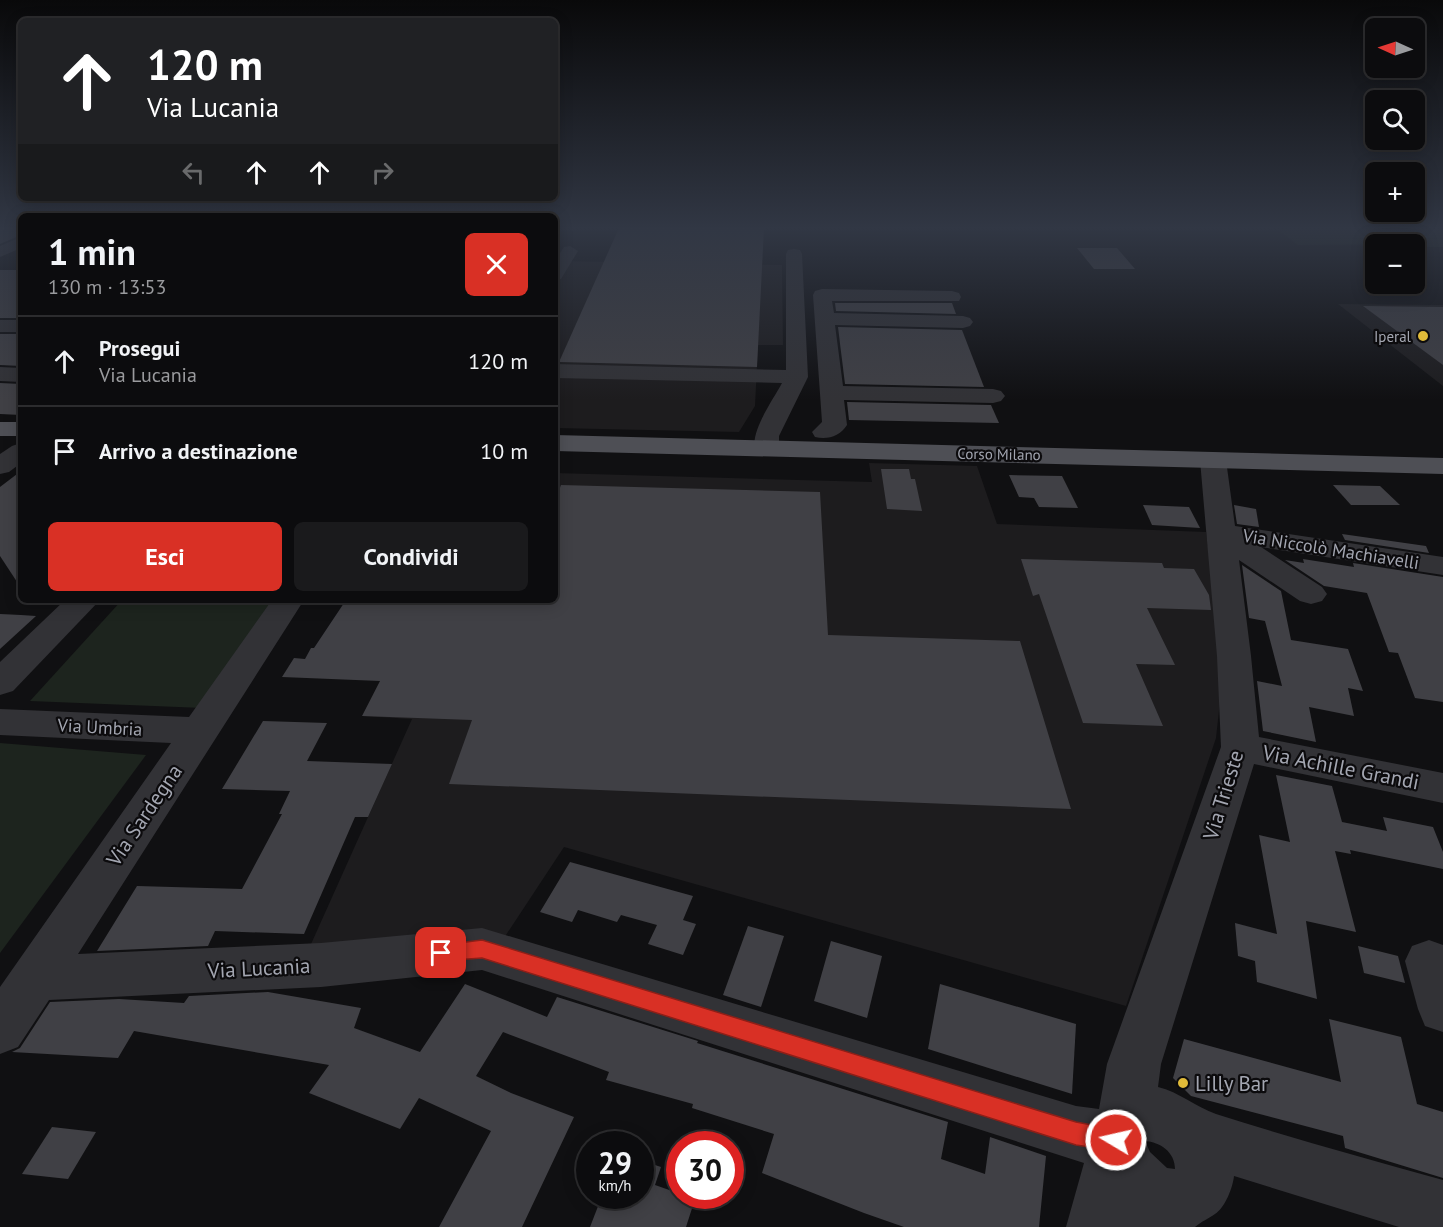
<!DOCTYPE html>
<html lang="it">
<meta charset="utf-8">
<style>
body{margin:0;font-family:"PT Sans",sans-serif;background:#1a1a1c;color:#f1f3f6;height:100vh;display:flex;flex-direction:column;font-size:22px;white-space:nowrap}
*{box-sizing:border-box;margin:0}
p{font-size:20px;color:#9a9b9e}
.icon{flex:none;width:33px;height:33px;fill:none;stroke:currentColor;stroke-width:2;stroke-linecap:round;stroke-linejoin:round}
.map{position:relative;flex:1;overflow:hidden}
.drawer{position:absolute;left:18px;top:213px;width:540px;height:390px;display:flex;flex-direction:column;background:#0c0c0e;border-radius:9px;box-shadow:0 3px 15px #0003,0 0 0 2px #2c2c2e}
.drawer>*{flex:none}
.guide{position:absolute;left:18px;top:18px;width:540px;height:183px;border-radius:9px;box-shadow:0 3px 15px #0003,0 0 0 2px #2c2c2e;background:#202124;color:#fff;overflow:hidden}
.needle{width:39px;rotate:273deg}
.controls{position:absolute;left:1365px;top:18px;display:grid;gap:12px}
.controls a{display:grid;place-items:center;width:60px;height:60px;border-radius:9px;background:#0c0c0e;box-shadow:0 3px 15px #0003,0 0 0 2px #2c2c2e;font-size:30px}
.speed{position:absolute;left:576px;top:1131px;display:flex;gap:12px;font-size:30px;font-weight:700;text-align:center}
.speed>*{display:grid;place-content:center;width:78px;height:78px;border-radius:50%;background:#0c0c0e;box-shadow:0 3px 15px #0003,0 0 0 2px #2c2c2e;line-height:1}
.speed small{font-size:15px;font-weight:400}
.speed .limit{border:9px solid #d22;background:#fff;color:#111}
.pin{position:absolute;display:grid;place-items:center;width:51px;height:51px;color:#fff;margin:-26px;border-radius:12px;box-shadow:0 3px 9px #0006}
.me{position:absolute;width:66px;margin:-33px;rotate:279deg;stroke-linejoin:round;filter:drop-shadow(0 0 4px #0008)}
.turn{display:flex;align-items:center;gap:21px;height:126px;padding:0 30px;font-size:27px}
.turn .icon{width:78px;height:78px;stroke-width:2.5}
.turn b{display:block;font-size:42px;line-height:51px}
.lanes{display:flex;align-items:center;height:57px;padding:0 30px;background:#0003;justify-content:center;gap:30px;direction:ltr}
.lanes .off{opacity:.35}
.round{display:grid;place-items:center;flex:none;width:63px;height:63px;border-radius:9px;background:#1a1a1c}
.overview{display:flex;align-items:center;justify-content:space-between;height:102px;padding:0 30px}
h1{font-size:36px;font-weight:700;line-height:45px}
.primary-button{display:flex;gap:12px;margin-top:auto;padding:12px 30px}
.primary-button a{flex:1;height:69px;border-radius:9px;background:#d93025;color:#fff;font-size:24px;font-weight:700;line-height:69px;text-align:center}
.primary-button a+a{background:#1a1a1c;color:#f1f3f6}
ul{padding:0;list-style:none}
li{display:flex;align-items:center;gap:18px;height:90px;padding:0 30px;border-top:2px solid #2c2c2e}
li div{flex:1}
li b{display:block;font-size:22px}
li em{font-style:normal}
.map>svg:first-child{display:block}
</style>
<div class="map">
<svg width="1443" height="1227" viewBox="0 0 1443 1227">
<rect width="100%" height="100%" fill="#101012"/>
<g fill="#1d1c1e">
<polygon points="555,261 782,265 783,345 758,345 755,406 739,432 555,428"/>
<polygon points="1338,304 1443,305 1443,386"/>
<polygon points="869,463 977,466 997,524 1206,532 1222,653 1222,683 1216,738 1126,1006 564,847 502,941 307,953 412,719 362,716 555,600 555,473 872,482"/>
</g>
<g fill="#1d241e">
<polygon points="1276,228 1443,228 1443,247 1415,247 1414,244 1298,245"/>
<polygon points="122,600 277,600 203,708 30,701"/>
<polygon points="0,743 146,755 0,953"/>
</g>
<g fill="#404045">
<polygon points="0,228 21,228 21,235 0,244"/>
<polygon points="619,228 764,228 757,367 559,362"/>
<polygon points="1077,248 1117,248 1135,269 1094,269"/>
<rect x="0" y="270" width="21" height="48"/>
<polygon points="835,303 952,303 956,314 836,311"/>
<polygon points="1363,306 1443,307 1443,365"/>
<polygon points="838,327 962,330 984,387 845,384"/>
<polygon points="0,334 21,334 21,366 0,365"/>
<polygon points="0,383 21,384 21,415 0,414"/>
<polygon points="847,402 991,405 999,423 849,420"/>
<polygon points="881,469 909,469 911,479 915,479 922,511 887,509"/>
<polygon points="21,471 21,588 0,556 0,487"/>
<polygon points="1009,475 1062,476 1078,508 1039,507 1034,498 1019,497"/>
<polygon points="561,485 820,492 828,635 1020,641 1071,809 449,784 472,720 362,716 380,681 282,677 294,658 305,659 311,648 314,648 346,600 555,600 555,501"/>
<polygon points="1333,485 1380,486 1400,505 1351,505"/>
<polygon points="1143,505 1189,507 1200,528 1152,525"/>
<polygon points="1234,505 1256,509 1259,527 1237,524"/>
<polygon points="1342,534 1426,546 1429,553 1345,540"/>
<polygon points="1021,559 1162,563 1164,568 1194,569 1209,595 1211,610 1147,608 1175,665 1136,664 1163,726 1083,723 1039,594 1033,596"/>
<polygon points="1303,559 1354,567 1353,563 1443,577 1443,702 1415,698 1398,653 1389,652 1367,593 1324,586 1285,560 1304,563"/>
<polygon points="1242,565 1281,591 1291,640 1348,649 1363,691 1348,688 1354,716 1309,707 1316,742 1263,731 1257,681 1282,686 1265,621 1249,618"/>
<polygon points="0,614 21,615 36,616 0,649"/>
<polygon points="263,721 327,723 307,761 392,764 368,817 355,817 304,934 215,931 208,946 97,951 137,886 242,889 282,814 279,814 290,791 222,789"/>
<polygon points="1276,775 1332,786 1342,822 1387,831 1383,817 1433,827 1443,852 1443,869 1350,850 1351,854 1335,851 1356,932 1306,921 1317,999 1257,982 1255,961 1238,956 1235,923 1277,934 1259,835 1290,842"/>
<polygon points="570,862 693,896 683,920 696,924 683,955 648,944 657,925 621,915 617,922 578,910 572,922 540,912"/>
<polygon points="748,926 784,936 761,1007 723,995"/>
<polygon points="831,941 882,956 867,1018 814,1001"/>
<polygon points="1358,946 1398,956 1405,983 1364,973"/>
<polygon points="465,984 547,1017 557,997 698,1041 697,1043 948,1122 941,1159 985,1174 990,1137 1046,1156 1039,1227 904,1227 864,1213 762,1173 774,1134 692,1108 693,1104 606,1080 609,1072 503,1032 476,1076 511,1093 574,1117 522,1227 439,1227 491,1131 419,1098 400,1129 309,1093 329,1065 134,1031 118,1058 12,1052 20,1048 50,1002 119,999 184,1003 189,996 268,992 361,1008 354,1028 420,1052"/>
<polygon points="940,984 1076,1024 1072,1094 928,1049"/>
<polygon points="1329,1019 1401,1037 1417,1104 1443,1112 1443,1178 1345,1148 1343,1136 1191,1096 1173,1078 1184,1039 1341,1082"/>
<polygon points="52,1127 96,1132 68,1179 22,1174"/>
<polygon points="640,1160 661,1167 655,1185 695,1199 686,1227 590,1227 602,1196 640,1196"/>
</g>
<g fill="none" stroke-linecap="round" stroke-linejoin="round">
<g fill="#323236" fill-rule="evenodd">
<polygon points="21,237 21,248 0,257 0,246"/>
<polygon points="570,246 578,251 561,279 555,280 555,261 564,247"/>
<path d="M 794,249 L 800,250 L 802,254 L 808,377 L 779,436 L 779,448 L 775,453 L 766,456 L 757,453 C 746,437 773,400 782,383 L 555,378 L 555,364 L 786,370 L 786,254 L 788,250 Z"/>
<path d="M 822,289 L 952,291 L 959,293 L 961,297 L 959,301 L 832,301 L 834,313 L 963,316 L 970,318 L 973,322 L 970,326 L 963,328 L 835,325 L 843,386 L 993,389 L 1001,391 L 1005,396 L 1001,401 L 993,403 L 844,400 L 847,425 C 840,436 828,440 815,437 L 812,432 L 822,422 L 813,295 L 815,291 Z"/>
<rect x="0" y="320" width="21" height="12"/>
<polygon points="0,367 21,368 21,382 0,381"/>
<polygon points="21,443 21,463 9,472 0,474 0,454 12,446"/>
<path d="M 1213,452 L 1222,454 L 1226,460 L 1235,526 L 1443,557 L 1443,575 L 1261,547 L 1322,587 L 1327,594 L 1322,601 L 1311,604 L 1300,601 L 1239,560 L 1251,656 L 1259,737 L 1443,773 L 1443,803 L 1254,764 L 1161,1064 L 1158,1087 C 1179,1092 1196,1107 1216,1114 C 1291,1138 1367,1159 1443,1180 L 1443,1227 L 1399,1227 L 1234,1176 C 1233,1187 1225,1208 1215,1214 C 1208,1219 1202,1221 1195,1227 L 1066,1227 L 1084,1163 L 482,970 L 321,987 L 49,1000 L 18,1047 L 0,1054 L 0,987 L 171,743 L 0,735 L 0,709 L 189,717 L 272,600 L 304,600 L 78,954 L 321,943 L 482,928 L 1076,1106 L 1099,1109 L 1107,1064 L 1221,747 L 1217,656 L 1200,460 L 1204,454 ZM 1145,1141 C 1160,1142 1175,1152 1175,1169 L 1167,1168 L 1150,1152 Z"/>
<polygon points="65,600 100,600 13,691 0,695 0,662"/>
<polygon points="1429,940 1443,945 1443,1032 1425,1026 1418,1009 1405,961 1412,946"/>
</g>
<g fill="#4e4f55" fill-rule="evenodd">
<rect x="0" y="422" width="21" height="14"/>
<polygon points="555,435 1443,458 1443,474 555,451"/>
</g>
</g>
<linearGradient id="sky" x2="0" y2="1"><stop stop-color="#09090a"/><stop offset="0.57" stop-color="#313744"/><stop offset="1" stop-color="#313744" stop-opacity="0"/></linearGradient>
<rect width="1443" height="400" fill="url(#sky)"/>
<polygon fill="#d93025" stroke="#8d1f18" stroke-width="1.5" points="482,940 1076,1122 1124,1131 1128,1140 1124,1148 1116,1151 1076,1145 482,958 441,961 434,959 431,953 434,946"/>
<g fill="#e1bb39" stroke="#0c0b0d" stroke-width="2">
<circle cx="1423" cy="336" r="6"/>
<circle cx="1183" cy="1083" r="6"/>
</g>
<g text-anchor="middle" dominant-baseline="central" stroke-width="4.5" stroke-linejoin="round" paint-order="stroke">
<g font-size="15" fill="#a3a6b1" stroke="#0c0b0d" text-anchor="end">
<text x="1411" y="336">Iperal</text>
</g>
<g font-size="15" fill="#a3a6b1" stroke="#0c0b0d">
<text transform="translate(999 454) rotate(1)">Corso Milano</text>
</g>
<g font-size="18" fill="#a3a6b1" stroke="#0c0b0d">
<text transform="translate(1331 549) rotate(9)">Via Niccolò Machiavelli</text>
<text transform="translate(100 727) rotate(3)">Via Umbria</text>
</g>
<g font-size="21" fill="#a3a6b1" stroke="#0c0b0d">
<text transform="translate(1341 767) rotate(11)">Via Achille Grandi</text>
<text transform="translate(1223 795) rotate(-73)">Via Trieste</text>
<text transform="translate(144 815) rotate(-56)">Via Sardegna</text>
<text transform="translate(259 968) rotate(-3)">Via Lucania</text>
</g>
<g font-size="21" fill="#a3a6b1" stroke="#0c0b0d" text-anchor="start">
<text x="1195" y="1083">Lilly Bar</text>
</g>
</g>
</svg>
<div class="controls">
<a><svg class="needle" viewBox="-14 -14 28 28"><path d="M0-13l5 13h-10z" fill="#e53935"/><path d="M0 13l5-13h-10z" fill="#9a9b9e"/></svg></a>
<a><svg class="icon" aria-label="search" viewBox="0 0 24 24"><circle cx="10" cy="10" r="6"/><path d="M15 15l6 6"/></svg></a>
<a>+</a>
<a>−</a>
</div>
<div class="speed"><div>29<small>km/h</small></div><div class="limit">30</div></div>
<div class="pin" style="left:441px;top:953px;background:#d93025"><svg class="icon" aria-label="arrive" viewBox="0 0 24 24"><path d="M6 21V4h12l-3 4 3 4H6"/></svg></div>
<svg class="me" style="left:1116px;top:1140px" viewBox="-20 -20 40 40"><circle r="17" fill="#d93025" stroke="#fff" stroke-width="3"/><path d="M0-11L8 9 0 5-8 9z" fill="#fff"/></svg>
<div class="guide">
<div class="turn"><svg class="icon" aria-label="ahead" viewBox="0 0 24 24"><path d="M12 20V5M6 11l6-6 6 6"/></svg><div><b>120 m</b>Via Lucania</div></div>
<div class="lanes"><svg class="icon off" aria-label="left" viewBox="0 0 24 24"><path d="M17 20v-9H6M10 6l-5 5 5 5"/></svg><svg class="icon" aria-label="ahead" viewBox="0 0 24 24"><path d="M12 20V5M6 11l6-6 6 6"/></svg><svg class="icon" aria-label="ahead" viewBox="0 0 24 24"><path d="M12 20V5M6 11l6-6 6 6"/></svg><svg class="icon off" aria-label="right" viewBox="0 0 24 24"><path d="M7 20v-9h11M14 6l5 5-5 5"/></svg></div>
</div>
<section class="drawer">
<div class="overview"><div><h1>1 min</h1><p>130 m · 13:53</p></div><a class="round" style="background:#d93025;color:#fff"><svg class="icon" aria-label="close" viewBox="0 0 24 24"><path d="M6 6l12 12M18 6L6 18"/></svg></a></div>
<ul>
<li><svg class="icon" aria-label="ahead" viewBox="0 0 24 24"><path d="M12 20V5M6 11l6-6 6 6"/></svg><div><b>Prosegui</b><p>Via Lucania</p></div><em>120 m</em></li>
<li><svg class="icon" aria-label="arrive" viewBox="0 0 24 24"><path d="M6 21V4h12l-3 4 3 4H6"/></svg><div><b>Arrivo a destinazione</b></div><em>10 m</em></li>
</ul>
<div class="primary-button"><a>Esci</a><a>Condividi</a></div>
</section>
</div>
